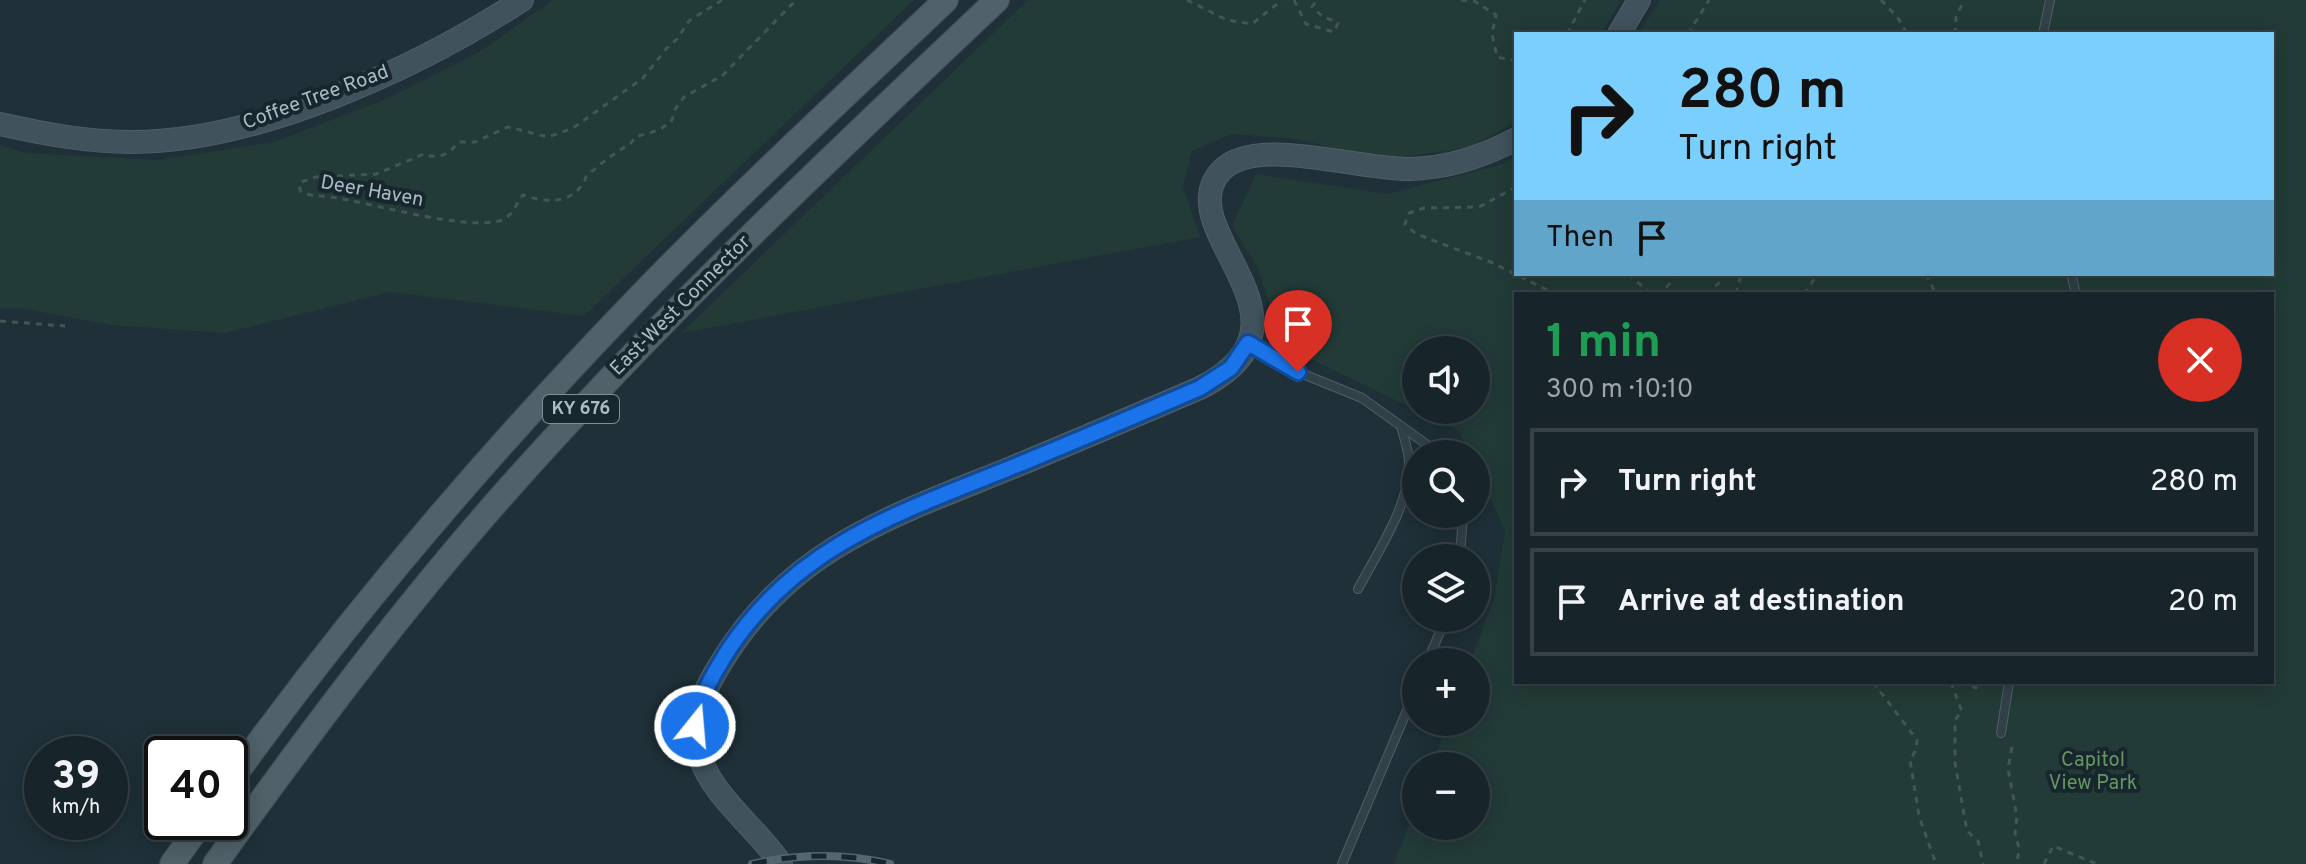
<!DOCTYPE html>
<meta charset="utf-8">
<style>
body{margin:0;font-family:Overpass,sans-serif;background:#243036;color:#f1f3f6;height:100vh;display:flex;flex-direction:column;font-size:30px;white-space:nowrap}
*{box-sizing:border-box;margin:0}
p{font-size:26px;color:#9ea4a8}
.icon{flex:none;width:44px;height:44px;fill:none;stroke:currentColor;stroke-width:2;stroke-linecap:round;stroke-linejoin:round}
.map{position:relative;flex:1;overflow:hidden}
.details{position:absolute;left:1514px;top:292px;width:760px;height:392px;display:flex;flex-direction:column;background:#17242a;border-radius:0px;box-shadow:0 4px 20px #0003,0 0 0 2px #364147}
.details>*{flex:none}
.guide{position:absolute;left:1514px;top:32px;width:760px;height:244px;border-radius:0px;box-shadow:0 4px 20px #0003,0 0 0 2px #364147;background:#7acffd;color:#111;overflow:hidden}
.tools{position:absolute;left:1402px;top:336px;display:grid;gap:16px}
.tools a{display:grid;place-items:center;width:88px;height:88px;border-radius:50%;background:#17242a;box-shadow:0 4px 20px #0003,0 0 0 2px #364147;font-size:40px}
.speed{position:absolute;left:24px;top:736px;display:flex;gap:16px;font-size:40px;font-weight:700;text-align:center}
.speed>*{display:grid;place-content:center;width:104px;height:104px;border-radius:50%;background:#17242a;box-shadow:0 4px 20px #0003,0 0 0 2px #364147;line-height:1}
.speed small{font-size:20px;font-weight:400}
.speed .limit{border:4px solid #111;border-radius:12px;background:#fff;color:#111}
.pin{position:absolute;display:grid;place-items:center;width:68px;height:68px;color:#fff;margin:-82px -34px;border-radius:50% 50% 50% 0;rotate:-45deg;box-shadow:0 0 8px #0007}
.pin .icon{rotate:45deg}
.me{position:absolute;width:88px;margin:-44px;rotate:17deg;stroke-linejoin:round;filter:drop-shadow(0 0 6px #0008)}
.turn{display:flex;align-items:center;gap:28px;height:168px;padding:0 32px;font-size:36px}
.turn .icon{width:104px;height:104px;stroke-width:2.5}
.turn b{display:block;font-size:56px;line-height:68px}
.then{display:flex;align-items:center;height:76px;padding:0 32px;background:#0003;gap:16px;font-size:30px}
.round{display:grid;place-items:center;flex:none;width:84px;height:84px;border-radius:42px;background:#243036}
.summary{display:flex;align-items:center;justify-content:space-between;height:136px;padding:0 32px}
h1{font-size:48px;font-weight:700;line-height:60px;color:#1e9e55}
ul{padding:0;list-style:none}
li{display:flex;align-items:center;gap:24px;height:108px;margin:0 16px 12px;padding:0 16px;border:4px solid #364147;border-radius:0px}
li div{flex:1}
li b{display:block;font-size:30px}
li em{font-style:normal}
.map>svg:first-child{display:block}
</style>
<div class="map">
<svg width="2306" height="864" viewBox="0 0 2306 864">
<rect width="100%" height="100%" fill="#1f3038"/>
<g fill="#223b36" fill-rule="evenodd">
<polygon points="553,0 914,0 584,316 390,292 225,333 111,325 20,308 0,308 0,145 26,153 158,160 274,142 386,99 479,52"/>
<polygon points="1028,0 1621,0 1601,34 1516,34 1516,122 1471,147 1383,160 1296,139 1232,134 1192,151 1183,187 1200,237 681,333"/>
<path d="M 1660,0 L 2306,0 L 2306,864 L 1394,864 L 1416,806 L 1416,826 L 1476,826 L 1476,766 L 1431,766 L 1448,722 L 1476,722 L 1476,662 L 1470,662 L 1494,599 L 1505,530 L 1476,467 L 1476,454 L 1470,454 L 1459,431 L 1284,346 L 1257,267 L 1232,226 L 1256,174 L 1387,194 L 1503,164 L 1516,156 L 1516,274 L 2272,274 L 2272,34 L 1638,34 ZM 1516,294 L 2272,294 L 2272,682 L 1516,682 ZM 1416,350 L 1476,350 L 1476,410 L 1416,410 Z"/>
</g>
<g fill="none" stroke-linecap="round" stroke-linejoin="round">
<g stroke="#505f66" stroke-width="10">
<g id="lane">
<polyline points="2043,34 2050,0"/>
<polyline points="2071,274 2076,294"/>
<polyline points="1248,343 1298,372 1362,398 1440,454"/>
<polyline points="1460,558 1463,514"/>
<path d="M 1358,589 C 1377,553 1411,503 1409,463 C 1409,451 1404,438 1401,426"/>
<polyline points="1427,662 1446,618"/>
<polyline points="2001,733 2009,682"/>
<polyline points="1342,864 1416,689"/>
</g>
</g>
<g stroke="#505f66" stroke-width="24">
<g id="secondary">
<polyline points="1619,34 1639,0"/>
<path d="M 0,124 C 44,134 87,142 132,142 C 258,142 417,68 522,0"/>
<path d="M 781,864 C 755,825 708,795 697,747 C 690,714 705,690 721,663 C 791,547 893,516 1011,468 C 1074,442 1137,415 1200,388 C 1332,321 1167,230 1221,171 C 1255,134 1361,171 1411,169 C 1447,168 1484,156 1516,139"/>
</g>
</g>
<g stroke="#3f4d55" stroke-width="26">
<g id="primary">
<path d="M 230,782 C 354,609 494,447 642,294 C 740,193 844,97 946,0"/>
<polyline points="172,864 202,822"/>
<path d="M 215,864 C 308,735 403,607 509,488 C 662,316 830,158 997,0"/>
</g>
</g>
<g stroke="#405754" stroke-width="3" stroke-dasharray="6 6" stroke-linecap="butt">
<path d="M 722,0 L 689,21 L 677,39 L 667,48 L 643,78 L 573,128 L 548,137 L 508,127 L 475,142 L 459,142 C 448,154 441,160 424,154 L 376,174 L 316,177 L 301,182 L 299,186 L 301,192 C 312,197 320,195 331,197 C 373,203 460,230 499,221 C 513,217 515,205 523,195 C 543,202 568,205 582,185 C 589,176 581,181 589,174 C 602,162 617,152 631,143 L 635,137 L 659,130 L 671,122 L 676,108 L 684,97 L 723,75 L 796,0"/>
<polyline points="1187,0 1227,20 1252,24 1282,0"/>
<polyline points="1294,0 1306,24 1334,32 1338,23 1322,16 1312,7 1317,0"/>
<polyline points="1461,0 1474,1 1496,15 1492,34 1497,57 1516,61"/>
<polyline points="1881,0 1898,18 1907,34"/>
<polyline points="1567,34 1585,0"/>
<polyline points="1688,34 1709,0"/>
<polyline points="1955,34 1956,17 1964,0"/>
<polyline points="1516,187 1479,207 1424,208 1409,213 1405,224 1416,234 1493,263 1555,294"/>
<polyline points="1628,274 1650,293 1662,293 1677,274"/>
<polyline points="1926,274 1936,294"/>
<polyline points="1706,294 1720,282 1723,274"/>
<polyline points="1736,294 1741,274"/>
<polyline points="1804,294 1818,274"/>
<polyline points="0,321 65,326"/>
<polyline points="1873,682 1917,740 1916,750 1910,760 1919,816 1936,864"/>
<polyline points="1953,682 1952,686 1962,711 1955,720 1955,763 1967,831 1978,841 1983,864"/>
<polyline points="1961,682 1976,688 1977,682"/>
<polyline points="2012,747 2008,769 2017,816 2015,834 2019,848 2017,864"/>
<polyline points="2044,864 2053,846 2097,864"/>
</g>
<use href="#lane" stroke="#324148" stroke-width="8"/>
<use href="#secondary" stroke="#40525c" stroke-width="22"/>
<use href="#primary" stroke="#506169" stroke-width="24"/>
<g stroke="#546770" stroke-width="8">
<path id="rail" d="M 752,864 C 797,854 845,853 890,864"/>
</g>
<use href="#rail" stroke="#18262d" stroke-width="5" stroke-dasharray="15" stroke-linecap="butt"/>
</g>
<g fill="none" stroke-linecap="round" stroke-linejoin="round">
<g stroke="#114b97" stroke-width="20">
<path id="route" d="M 695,726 C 699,697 714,673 729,649 C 799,544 899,513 1010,468 C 1074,442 1137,415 1200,388 L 1231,368 L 1248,343 L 1298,372"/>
</g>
<use href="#route" stroke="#1a73e8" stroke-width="14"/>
</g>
<g text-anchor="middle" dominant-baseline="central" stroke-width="8" stroke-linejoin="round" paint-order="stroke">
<rect fill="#18262d" stroke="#808f97" stroke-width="2" x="543" y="395" width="76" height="28" rx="6"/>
<g font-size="18" font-weight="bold" fill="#acbcc5">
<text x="581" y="409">KY 676</text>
</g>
<g font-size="20" fill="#acbcc5" stroke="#18262d">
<text transform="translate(316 98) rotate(-20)">Coffee Tree Road</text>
<text transform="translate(372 192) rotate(10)">Deer Haven</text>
<text transform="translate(681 306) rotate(-45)">East-West Connector</text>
</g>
<g font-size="20" fill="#659763" stroke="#18262d">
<text x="2093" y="761">Capitol<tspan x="2093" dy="23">View Park</tspan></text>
</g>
</g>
</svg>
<div class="tools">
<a><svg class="icon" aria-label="sound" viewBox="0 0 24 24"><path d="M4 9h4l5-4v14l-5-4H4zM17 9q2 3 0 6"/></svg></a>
<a><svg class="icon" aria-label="search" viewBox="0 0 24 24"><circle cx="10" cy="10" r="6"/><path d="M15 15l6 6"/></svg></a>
<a><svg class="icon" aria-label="layers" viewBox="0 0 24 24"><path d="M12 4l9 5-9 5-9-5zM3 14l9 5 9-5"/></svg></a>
<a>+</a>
<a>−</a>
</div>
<div class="speed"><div>39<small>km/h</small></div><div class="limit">40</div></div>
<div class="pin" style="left:1298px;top:372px;background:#d93025"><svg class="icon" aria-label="arrive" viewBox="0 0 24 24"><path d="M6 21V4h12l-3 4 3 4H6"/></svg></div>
<svg class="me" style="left:695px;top:726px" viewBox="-20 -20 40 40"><circle r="17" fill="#1a73e8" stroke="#fff" stroke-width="3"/><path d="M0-11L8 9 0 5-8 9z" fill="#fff"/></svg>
<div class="guide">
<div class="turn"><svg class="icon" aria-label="right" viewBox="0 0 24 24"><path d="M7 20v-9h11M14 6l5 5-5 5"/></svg><div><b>280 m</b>Turn right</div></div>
<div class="then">Then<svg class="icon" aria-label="arrive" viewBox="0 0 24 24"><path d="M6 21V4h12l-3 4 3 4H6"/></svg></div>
</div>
<section class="details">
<div class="summary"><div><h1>1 min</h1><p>300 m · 10:10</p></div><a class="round" style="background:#d93025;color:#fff"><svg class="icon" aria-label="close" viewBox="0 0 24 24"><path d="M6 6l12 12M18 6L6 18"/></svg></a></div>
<ul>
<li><svg class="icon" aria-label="right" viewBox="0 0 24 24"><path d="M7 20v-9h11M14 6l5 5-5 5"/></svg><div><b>Turn right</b></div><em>280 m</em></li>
<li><svg class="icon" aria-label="arrive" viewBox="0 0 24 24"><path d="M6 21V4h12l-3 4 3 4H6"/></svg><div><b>Arrive at destination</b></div><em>20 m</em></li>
</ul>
</section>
</div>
